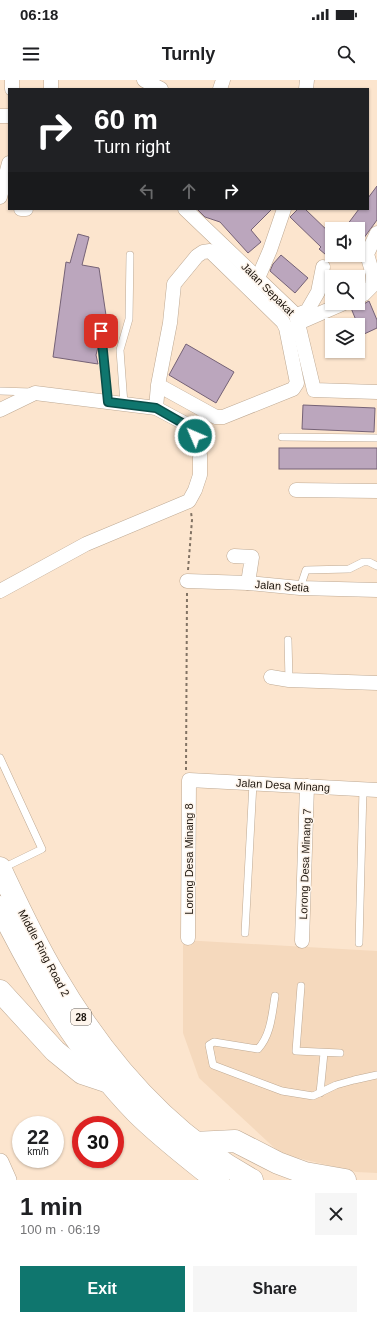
<!DOCTYPE html>
<meta charset="utf-8">
<style>
body{margin:0;font-family:Arial,sans-serif;background:#f6f6f6;color:#202124;height:100vh;display:flex;flex-direction:column;font-size:15px;white-space:nowrap}
*{box-sizing:border-box;margin:0}
p{font-size:13px;color:#757577}
.icon{flex:none;width:22px;height:22px;fill:none;stroke:currentColor;stroke-width:2;stroke-linecap:round;stroke-linejoin:round}
.map{position:relative;height:1100px;overflow:hidden}
.panel{display:flex;flex-direction:column;background:#fff;flex:1}
.panel>*{flex:none}
.top-card{position:absolute;left:8px;top:8px;width:361px;height:122px;border-radius:0px;box-shadow:0 1px 3px #0004;background:#202124;color:#fff;overflow:hidden}
.buttons{position:absolute;left:325px;top:142px;display:grid;gap:8px}
.buttons a{display:grid;place-items:center;width:40px;height:40px;border-radius:0px;background:#fff;box-shadow:0 1px 3px #0004;font-size:20px}
.speed{position:absolute;left:12px;top:1036px;display:flex;gap:8px;font-size:20px;font-weight:700;text-align:center}
.speed>*{display:grid;place-content:center;width:52px;height:52px;border-radius:50%;background:#fff;box-shadow:0 1px 3px #0004;line-height:1}
.speed small{font-size:10px;font-weight:400}
.speed .limit{border:6px solid #d22;background:#fff;color:#111}
.pin{position:absolute;display:grid;place-items:center;width:34px;height:34px;color:#fff;margin:-17px;border-radius:8px;box-shadow:0 2px 6px #0006}
.me{position:absolute;width:44px;margin:-22px;rotate:315deg;stroke-linejoin:round;filter:drop-shadow(0 0 3px #0008)}
.turn{display:flex;align-items:center;gap:14px;height:84px;padding:0 20px;font-size:18px}
.turn .icon{width:52px;height:52px;stroke-width:2.5}
.turn b{display:block;font-size:28px;line-height:34px}
.lanes{display:flex;align-items:center;height:38px;padding:0 20px;background:#0003;justify-content:center;gap:20px;direction:ltr}
.lanes .off{opacity:.35}
.round{display:grid;place-items:center;flex:none;width:42px;height:42px;border-radius:0px;background:#f6f6f6}
.head{display:flex;align-items:center;justify-content:space-between;height:68px;padding:0 20px}
h1{font-size:24px;font-weight:700;line-height:30px}
.action{display:flex;gap:8px;margin-top:auto;padding:8px 20px}
.action a{flex:1;height:46px;border-radius:0px;background:#0f766e;color:#fff;font-size:16px;font-weight:700;line-height:46px;text-align:center}
.action a+a{background:#f6f6f6;color:#202124}
.status{display:flex;justify-content:space-between;align-items:center;height:28px;padding:0 20px;background:#fff;direction:ltr}
.status svg{height:11px;fill:currentColor}
header{display:flex;justify-content:space-between;align-items:center;height:52px;padding:0 20px;background:#fff;font-size:18px;font-weight:700}
.map>svg:first-child{display:block}
</style>
<div class="status"><b>06:18</b><svg viewBox="0 0 49 12"><path d="M0 12V9h3v3zM5 12V6h3v6zM10 12V3h3v9zM15 12V0h3v12zM26 1h20v11H26zM47 4h2v5h-2z"/></svg></div>
<header><svg class="icon" aria-label="menu" viewBox="0 0 24 24"><path d="M4 6h16M4 12h16M4 18h16"/></svg>Turnly<svg class="icon" aria-label="search" viewBox="0 0 24 24"><circle cx="10" cy="10" r="6"/><path d="M15 15l6 6"/></svg></header>
<div class="map">
<svg width="377" height="1100" viewBox="0 0 377 1100">
<rect width="100%" height="100%" fill="#fce5ce"/>
<polygon fill="#f5d9bd" points="183,860 377,871 377,1093 356,1092 281,1074 199,998 183,953"/>
<g fill="#bba6bd" stroke="#756276">
<polygon points="377,106 377,140 358,166 358,149 344,149 359,129 368,129 368,118"/>
<polygon points="197,129 272,129 251,150 261,162 248,173 220,142 205,137"/>
<polygon points="298,129 305,129 332,155 332,180 319,169 321,167 290,137"/>
<polygon points="78,154 89,157 82,185 99,188 107,242 94,244 98,267 96,275 98,284 53,277 66,182 70,183"/>
<polygon points="281,175 308,198 295,213 270,191 273,184"/>
<polygon points="369,221 377,240 377,248 362,255 351,228 356,225 362,225"/>
<polygon points="186,264 234,292 216,323 169,295"/>
<polygon points="303,325 375,328 374,352 302,349"/>
<rect x="279" y="368" width="98" height="21"/>
</g>
<g fill="none" stroke-linecap="round" stroke-linejoin="round">
<g stroke="#bea993" stroke-width="8">
<g id="service">
<polyline points="101,251 108,322"/>
<polyline points="0,311 31,312"/>
<polyline points="124,324 120,270 129,239 130,175"/>
<polyline points="282,357 377,358"/>
<polyline points="300,508 306,490 349,489 363,482 369,482 377,486"/>
<polyline points="288,560 289,600"/>
<polyline points="0,678 42,769 3,788"/>
<polyline points="245,853 253,703"/>
<polyline points="359,863 363,709"/>
<polyline points="301,906 296,971 340,973"/>
<path d="M 275,916 C 272,934 271,955 258,969 L 214,962 L 209,965 L 213,985 L 282,1011 L 313,1016 L 336,1005 L 354,1000 L 377,995"/>
<polyline points="320,1013 324,973"/>
</g>
</g>
<g stroke="#bea993" stroke-width="15">
<g id="minor">
<polyline points="12,0 12,9"/>
<polyline points="51,0 51,9"/>
<polyline points="144,0 161,9"/>
<polyline points="220,9 223,0"/>
<polyline points="306,9 307,0"/>
<polyline points="0,36 9,36"/>
<polyline points="0,117 9,83"/>
<polyline points="21,129 26,129"/>
<polyline points="185,129 296,235 314,310 377,312"/>
<polyline points="258,198 270,170 284,129"/>
<polyline points="358,217 364,214 372,206 373,195 367,174 377,153"/>
<polyline points="296,235 307,231 318,212 323,187"/>
<polyline points="298,243 344,223"/>
<polyline points="156,328 158,305 170,243 174,204 197,176 203,172 210,171 283,242 286,248 297,303 293,309 223,337 216,337 158,305"/>
<polyline points="0,330 35,313 156,328 184,343 195,356 198,365 200,375 200,395 195,410 189,421 86,464 0,511"/>
<polyline points="296,410 377,411"/>
<polyline points="234,476 252,477 248,503"/>
<polyline points="187,501 248,503 300,508 377,510"/>
<polyline points="271,597 289,600 377,603"/>
<polyline points="188,858 189,700 377,710"/>
<polyline points="302,861 307,706"/>
</g>
</g>
<g stroke="#bea993" stroke-width="18">
<polyline id="tertiary" points="0,1082 8,1100"/>
</g>
<g stroke="#bea993" stroke-width="23">
<g id="trunk">
<path d="M 0,788 C 17,824 34,861 55,896 C 103,978 168,1054 252,1100"/>
<path d="M 0,827 C 37,901 78,972 136,1032 C 159,1055 185,1075 210,1095 L 218,1100"/>
<polyline points="0,911 55,971 82,993 109,1002"/>
<polyline points="194,1063 235,1061 278,1083 305,1093 345,1100"/>
</g>
</g>
<g stroke="#827364" stroke-width="2" stroke-dasharray="3 3" stroke-linecap="butt">
<polyline points="188,490 192,440 191,432"/>
<polyline points="186,690 187,512"/>
</g>
<use href="#service" stroke="#fff" stroke-width="7"/>
<use href="#minor" stroke="#fff" stroke-width="14"/>
<use href="#tertiary" stroke="#fff" stroke-width="17"/>
<use href="#trunk" stroke="#fff" stroke-width="22"/>
</g>
<g fill="none" stroke-linecap="round" stroke-linejoin="round">
<g stroke="#0a4d48" stroke-width="10">
<polyline id="route" points="101,251 108,322 156,328 184,344 195,356"/>
</g>
<use href="#route" stroke="#0f766e" stroke-width="7"/>
</g>
<g text-anchor="middle" dominant-baseline="central" stroke-width="3" stroke-linejoin="round" paint-order="stroke">
<rect fill="#fef5ec" stroke="#605850" stroke-width="1" x="71" y="929" width="20" height="16" rx="3"/>
<g font-size="10" font-weight="bold" fill="#1d150d">
<text x="81" y="937">28</text>
</g>
<g font-size="11" fill="#1d150d" stroke="#fef5ec">
<text transform="translate(268 209) rotate(45)">Jalan Sepakat</text>
<text transform="translate(282 506) rotate(4)">Jalan Setia</text>
<text transform="translate(283 705) rotate(3)">Jalan Desa Minang</text>
<text transform="translate(189 779) rotate(-90)">Lorong Desa Minang 8</text>
<text transform="translate(305 784) rotate(-88)">Lorong Desa Minang 7</text>
<text transform="translate(44 873) rotate(62)">Middle Ring Road 2</text>
</g>
</g>
</svg>
<div class="buttons">
<a><svg class="icon" aria-label="sound" viewBox="0 0 24 24"><path d="M4 9h4l5-4v14l-5-4H4zM17 9q2 3 0 6"/></svg></a>
<a><svg class="icon" aria-label="search" viewBox="0 0 24 24"><circle cx="10" cy="10" r="6"/><path d="M15 15l6 6"/></svg></a>
<a><svg class="icon" aria-label="layers" viewBox="0 0 24 24"><path d="M12 4l9 5-9 5-9-5zM3 14l9 5 9-5"/></svg></a>
</div>
<div class="speed"><div>22<small>km/h</small></div><div class="limit">30</div></div>
<div class="pin" style="left:101px;top:251px;background:#d93025"><svg class="icon" aria-label="arrive" viewBox="0 0 24 24"><path d="M6 21V4h12l-3 4 3 4H6"/></svg></div>
<svg class="me" style="left:195px;top:356px" viewBox="-20 -20 40 40"><circle r="17" fill="#0f766e" stroke="#fff" stroke-width="3"/><path d="M0-11L8 9 0 5-8 9z" fill="#fff"/></svg>
<div class="top-card">
<div class="turn"><svg class="icon" aria-label="right" viewBox="0 0 24 24"><path d="M7 20v-9h11M14 6l5 5-5 5"/></svg><div><b>60 m</b>Turn right</div></div>
<div class="lanes"><svg class="icon off" aria-label="left" viewBox="0 0 24 24"><path d="M17 20v-9H6M10 6l-5 5 5 5"/></svg><svg class="icon off" aria-label="ahead" viewBox="0 0 24 24"><path d="M12 20V5M6 11l6-6 6 6"/></svg><svg class="icon" aria-label="right" viewBox="0 0 24 24"><path d="M7 20v-9h11M14 6l5 5-5 5"/></svg></div>
</div>
</div>
<section class="panel">
<div class="head"><div><h1>1 min</h1><p>100 m · 06:19</p></div><a class="round"><svg class="icon" aria-label="close" viewBox="0 0 24 24"><path d="M6 6l12 12M18 6L6 18"/></svg></a></div>
<div class="action"><a>Exit</a><a>Share</a></div>
</section>
